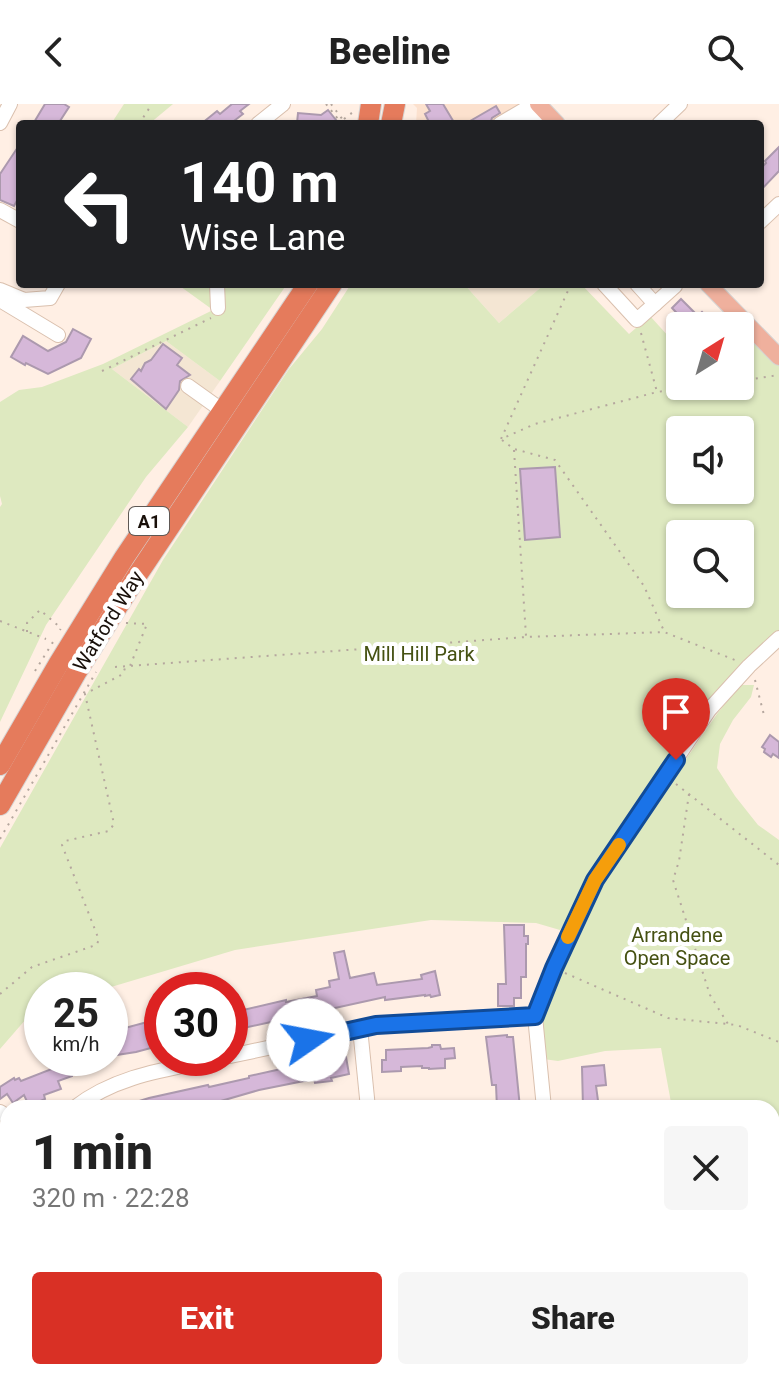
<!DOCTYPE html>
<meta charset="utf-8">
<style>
body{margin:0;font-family:Roboto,sans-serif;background:#f6f6f6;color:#222;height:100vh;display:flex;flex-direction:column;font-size:30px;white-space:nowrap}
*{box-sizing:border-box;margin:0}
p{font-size:26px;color:#767676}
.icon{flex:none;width:44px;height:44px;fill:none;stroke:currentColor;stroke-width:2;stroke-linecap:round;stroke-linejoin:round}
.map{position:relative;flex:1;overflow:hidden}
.details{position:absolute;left:0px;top:996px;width:780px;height:280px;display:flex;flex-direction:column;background:#fff;border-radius:24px 24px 0 0;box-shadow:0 2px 6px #0004}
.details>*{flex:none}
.top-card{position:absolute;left:16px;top:16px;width:748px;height:168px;border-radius:8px;box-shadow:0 2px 6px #0004;background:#202124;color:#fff;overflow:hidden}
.needle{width:52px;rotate:37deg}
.tools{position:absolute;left:666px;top:208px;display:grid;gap:16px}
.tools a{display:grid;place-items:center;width:88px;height:88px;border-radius:8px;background:#fff;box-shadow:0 2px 6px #0004;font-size:40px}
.speed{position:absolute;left:24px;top:868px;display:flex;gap:16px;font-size:40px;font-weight:700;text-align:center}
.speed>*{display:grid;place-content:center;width:104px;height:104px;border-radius:50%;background:#fff;box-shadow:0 2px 6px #0004;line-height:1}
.speed small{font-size:20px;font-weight:400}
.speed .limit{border:12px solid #d22;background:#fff;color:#111}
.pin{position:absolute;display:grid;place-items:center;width:68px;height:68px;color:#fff;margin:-82px -34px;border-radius:50% 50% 50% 0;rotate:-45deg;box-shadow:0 0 8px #0007}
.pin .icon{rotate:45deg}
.me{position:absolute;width:88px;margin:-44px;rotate:78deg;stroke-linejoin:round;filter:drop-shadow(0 0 6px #0008)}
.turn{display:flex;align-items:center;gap:28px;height:168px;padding:0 32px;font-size:36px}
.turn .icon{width:104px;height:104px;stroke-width:2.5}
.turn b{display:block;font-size:56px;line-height:68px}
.round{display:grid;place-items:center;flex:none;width:84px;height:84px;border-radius:8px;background:#f6f6f6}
.overview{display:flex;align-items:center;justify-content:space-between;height:136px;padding:0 32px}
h1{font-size:48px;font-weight:800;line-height:60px}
.cta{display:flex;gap:16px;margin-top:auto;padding:16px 32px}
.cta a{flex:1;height:92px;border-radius:8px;background:#d93025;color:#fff;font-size:32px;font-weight:800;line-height:92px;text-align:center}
.cta a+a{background:#f6f6f6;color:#222}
header{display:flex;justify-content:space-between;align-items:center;height:104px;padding:0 32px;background:#fff;font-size:36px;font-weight:800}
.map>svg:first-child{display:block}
</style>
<header><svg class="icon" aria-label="back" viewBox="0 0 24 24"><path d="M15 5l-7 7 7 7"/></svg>Beeline<svg class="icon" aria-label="search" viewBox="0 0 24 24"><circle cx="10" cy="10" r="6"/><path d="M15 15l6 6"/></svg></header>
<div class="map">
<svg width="779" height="1276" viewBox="0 0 779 1276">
<rect width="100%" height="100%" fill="#ffefe4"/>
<polygon fill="#fce1ce" points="413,0 522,0 540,20 416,20 417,4"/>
<g fill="#f4e6d3">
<polygon points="464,180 545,180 499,219"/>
<polygon points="166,237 220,277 188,323 112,265"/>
</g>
<g fill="#dee9c0" fill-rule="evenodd">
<polygon points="124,0 173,0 149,20 111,20"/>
<polygon points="177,180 287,180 220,277 166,237 112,265 188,323 146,373 46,521 0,618 0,403 2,400 0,392 0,298 19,286 42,283 103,260 213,206"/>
<path d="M 351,180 L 464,180 L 499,219 L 545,180 L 581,180 L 629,230 L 650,212 L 680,245 L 680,282 L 740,282 L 740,247 L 758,231 L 779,253 L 779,529 L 699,622 L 671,675 C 696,645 713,609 742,581 L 754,581 L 751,593 L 733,616 L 720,640 L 717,664 L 735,692 L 758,721 L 779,736 L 779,1250 L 774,1247 L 772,1251 L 772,1004 L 672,1004 L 661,944 L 605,947 L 558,957 L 536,954 L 533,909 L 593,779 L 560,826 L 536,819 L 431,816 L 235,846 L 101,886 L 42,886 L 42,904 L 33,907 L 0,945 L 0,744 L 163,456 L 289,265 L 322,225 ZM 680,326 L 740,326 L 740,386 L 680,386 ZM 680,430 L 740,430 L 740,490 L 680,490 Z"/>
<polygon points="661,1268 762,1268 758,1276 652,1276"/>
</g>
<g fill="#d6b8d9" stroke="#ac99ae" stroke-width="2">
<polygon points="45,0 64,0 69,3 58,20 33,20"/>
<polygon points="232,0 249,0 240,7 243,10 230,20 201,20 217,7 220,10"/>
<polygon points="426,0 443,0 455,20 430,20 425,10 430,7"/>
<polygon points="496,2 500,9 492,14 490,20 465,20"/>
<polygon points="328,6 336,16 330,20 297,19 298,9 321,11"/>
<polygon points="20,40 20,91 14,102 0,96 0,70"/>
<polygon points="779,43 779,67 760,87 760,65 766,59 765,57"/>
<polygon points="681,195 698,212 702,208 715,222 689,222 672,204"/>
<polygon points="73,225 91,235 81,254 48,270 26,259 25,261 11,253 23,232 48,247 66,238"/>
<polygon points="163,240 182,254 177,261 190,271 180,277 179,286 166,305 131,275 139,265 141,267 145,259 151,256"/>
<polygon points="555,363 560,433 525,436 520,365"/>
<polygon points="770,631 779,638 779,654 773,650 771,653 764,648 765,645 762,643"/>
<polygon points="504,821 524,821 524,832 528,832 528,840 526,840 526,873 521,873 521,894 514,894 514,902 498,902 498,880 506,880"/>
<polygon points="344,847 350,874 374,869 377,881 422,875 421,871 435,867 440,891 431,893 430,891 425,892 425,891 385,896 385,893 230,927 230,909 286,896 286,898 317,892 316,886 330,883 329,877 339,875 334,849"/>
<polygon points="162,914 162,941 136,948 110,952 110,928"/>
<polygon points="507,931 507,933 513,933 520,1004 497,1004 496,981 492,981 486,933"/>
<polygon points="432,941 440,941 441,945 454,944 455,954 445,955 445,964 429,965 429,964 422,964 422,962 401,963 401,967 382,968 382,956 386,956 386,946 428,944 432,943"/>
<polygon points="346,953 349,970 331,974 332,977 315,979 314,975 259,986 221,997 223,1002 216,1004 123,1004 123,1002 149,994 208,981 209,983 249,974 249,972 281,965 281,966 317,957 317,958"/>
<polygon points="54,954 73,954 78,968 72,970 72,972 58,977 61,985 44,991 45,995 38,998 39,1001 30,1004 24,991 13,999 7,990 0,995 0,983 14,974 15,976 19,974 21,977 57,963"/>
<polygon points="604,961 606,981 596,982 599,1004 583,1004 582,963"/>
</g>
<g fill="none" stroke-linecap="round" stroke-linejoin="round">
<g stroke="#dac0ae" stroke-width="16">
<g id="minor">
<polyline points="0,19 10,0"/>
<polyline points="258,20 283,0"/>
<polyline points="500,20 534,0"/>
<polyline points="521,20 544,6"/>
<polyline points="659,20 680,0"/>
<polyline points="0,106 20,117"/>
<polyline points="760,118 779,100"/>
<polyline points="217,180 218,204"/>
<polyline points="604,180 637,216 675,182 673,180"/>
<polyline points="637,180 655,200"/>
<polyline points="0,186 24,196 50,194 58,180"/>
<polyline points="0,196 58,231"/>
<polyline points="188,282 223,307"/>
<polyline points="360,924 368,1004"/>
<polyline points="230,952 376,921 535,912"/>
<path d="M 74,1004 C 118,970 170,965 222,954"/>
<polyline points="544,1004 535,912 554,864 595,776 709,606 749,562 779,534"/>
<polyline points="0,1008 8,1013"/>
<polyline points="0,1080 8,1071"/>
<polyline points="623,1268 629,1276"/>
<polyline points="47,1276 55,1268"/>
<polyline points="283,1276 315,1268"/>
</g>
</g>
<g stroke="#d6d4d3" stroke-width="18">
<g id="major">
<polyline points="538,0 557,20"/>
<polyline points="708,180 779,253"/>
</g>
</g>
<g stroke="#d6d4d3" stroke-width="22">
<g id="highway">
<polyline points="368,20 371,0"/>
<polyline points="391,20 395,0"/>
<polyline points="0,661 59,559 124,454 308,180"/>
<polyline points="0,701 76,569 138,470 332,180"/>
</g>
</g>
<g stroke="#b5a79e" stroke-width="2" stroke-dasharray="2 6" stroke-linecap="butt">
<polyline points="326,0 342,20"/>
<polyline points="331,0 346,20"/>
<polyline points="344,15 353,8 355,9"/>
<polyline points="139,20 152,0"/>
<polyline points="571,180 501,335 535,320 657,288"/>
<polyline points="641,229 657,288 702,282"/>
<polyline points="102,267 211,214"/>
<polyline points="740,277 779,271"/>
<polyline points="502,336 514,345 555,356 644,482 664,527"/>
<polyline points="514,346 526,532"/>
<polyline points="0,517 46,535"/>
<polyline points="126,519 147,520 130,562"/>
<polyline points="27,528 27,519 40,506 61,524 60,526"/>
<polyline points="115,563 526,533 664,528 735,556"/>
<polyline points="35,567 53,538"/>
<polyline points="755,576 764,611"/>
<polyline points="676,680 779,761"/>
<polyline points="689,690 679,757 673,776 710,891 728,920"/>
<polyline points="0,735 96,568"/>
<polyline points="565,869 668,914 737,921 779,938"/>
<polyline points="0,890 32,863 96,841 99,836 62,741 65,737 109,727 114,720 85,590 123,570 125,564"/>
<polyline points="772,1198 779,1188"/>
<polyline points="686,1276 696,1268"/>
</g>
<use href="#minor" stroke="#fff" stroke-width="14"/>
<use href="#major" stroke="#efb09d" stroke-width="16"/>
<use href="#highway" stroke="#e57b5c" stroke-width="20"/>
</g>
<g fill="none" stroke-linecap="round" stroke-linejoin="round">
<g stroke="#114b97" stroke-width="20">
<polyline id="route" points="308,936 376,921 535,912 554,864 595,776 676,656"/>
</g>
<use href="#route" stroke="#1a73e8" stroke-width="14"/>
<polyline stroke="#f59e0b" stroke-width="14" points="568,833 595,776 619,741"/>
</g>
<g text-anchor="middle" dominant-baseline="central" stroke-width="8" stroke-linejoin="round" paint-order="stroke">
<rect fill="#fff" stroke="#5e5854" stroke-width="2" x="129" y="403" width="40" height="28" rx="6"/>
<g font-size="18" font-weight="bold" fill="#19100a">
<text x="149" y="417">A1</text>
</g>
<g font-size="20" fill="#19100a" stroke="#fff">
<text transform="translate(108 517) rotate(-58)">Watford Way</text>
</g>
<g font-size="20" fill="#455112" stroke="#fff">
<text x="419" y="550">Mill Hill Park</text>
<text x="677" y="831">Arrandene<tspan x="677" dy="23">Open Space</tspan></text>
</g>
</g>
</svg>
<div class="tools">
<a><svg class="needle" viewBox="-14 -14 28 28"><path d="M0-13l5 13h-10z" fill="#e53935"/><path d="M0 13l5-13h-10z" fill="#767676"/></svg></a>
<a><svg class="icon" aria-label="sound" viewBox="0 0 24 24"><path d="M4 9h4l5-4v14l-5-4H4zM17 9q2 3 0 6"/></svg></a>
<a><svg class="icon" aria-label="search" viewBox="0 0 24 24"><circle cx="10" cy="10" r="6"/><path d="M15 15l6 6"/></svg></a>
</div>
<div class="speed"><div>25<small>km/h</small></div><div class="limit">30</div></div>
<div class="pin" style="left:676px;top:656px;background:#d93025"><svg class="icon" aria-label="arrive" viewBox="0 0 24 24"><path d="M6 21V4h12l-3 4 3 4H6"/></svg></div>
<svg class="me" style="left:308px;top:936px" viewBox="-20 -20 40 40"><circle r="19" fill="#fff"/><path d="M0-13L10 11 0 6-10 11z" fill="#1a73e8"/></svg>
<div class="top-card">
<div class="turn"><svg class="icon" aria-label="left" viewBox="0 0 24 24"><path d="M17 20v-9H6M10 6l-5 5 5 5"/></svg><div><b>140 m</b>Wise Lane</div></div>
</div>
<section class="details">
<div class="overview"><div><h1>1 min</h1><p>320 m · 22:28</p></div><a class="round"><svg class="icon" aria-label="close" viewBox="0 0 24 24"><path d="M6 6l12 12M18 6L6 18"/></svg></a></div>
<div class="cta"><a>Exit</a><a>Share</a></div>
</section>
</div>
